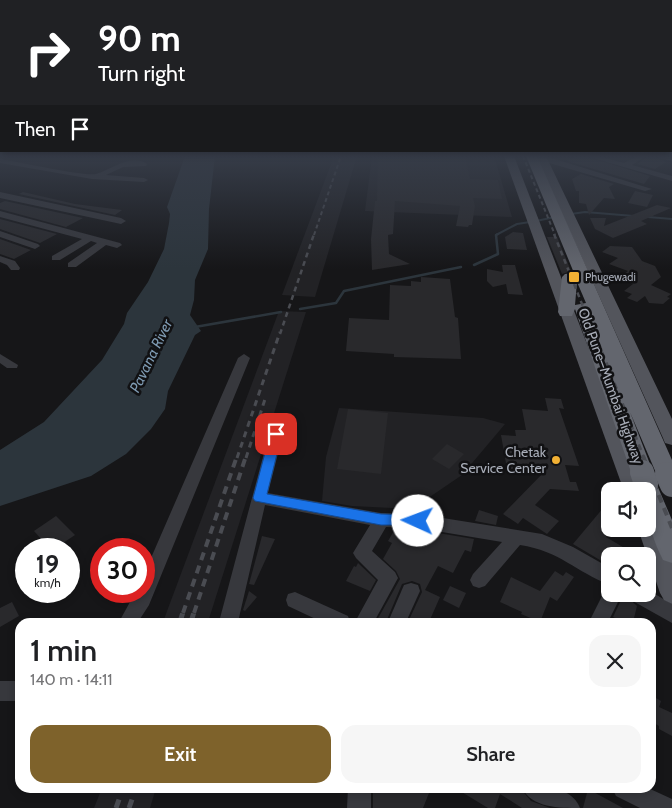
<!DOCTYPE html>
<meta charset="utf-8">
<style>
body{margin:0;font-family:Cabin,sans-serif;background:#f6f6f6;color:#202124;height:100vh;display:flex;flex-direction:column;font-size:19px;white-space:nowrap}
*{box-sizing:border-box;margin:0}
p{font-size:16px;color:#757577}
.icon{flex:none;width:28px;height:28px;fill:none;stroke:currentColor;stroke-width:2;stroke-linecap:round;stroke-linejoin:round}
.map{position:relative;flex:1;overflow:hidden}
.panel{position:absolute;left:15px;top:618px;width:641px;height:175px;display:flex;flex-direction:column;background:#fff;border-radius:15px;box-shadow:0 2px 8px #0003}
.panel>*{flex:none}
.guide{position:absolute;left:0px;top:0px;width:672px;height:152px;box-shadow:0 2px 8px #0003;background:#202124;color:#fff;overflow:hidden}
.fabs{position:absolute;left:601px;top:482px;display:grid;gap:10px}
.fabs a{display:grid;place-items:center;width:55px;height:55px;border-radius:10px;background:#fff;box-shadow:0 2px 8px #0003;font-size:25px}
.speed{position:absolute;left:15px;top:538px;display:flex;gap:10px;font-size:25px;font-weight:700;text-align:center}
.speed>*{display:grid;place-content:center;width:65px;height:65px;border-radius:50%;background:#fff;box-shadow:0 2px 8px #0003;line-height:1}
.speed small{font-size:12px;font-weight:400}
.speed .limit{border:8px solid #d22;background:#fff;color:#111}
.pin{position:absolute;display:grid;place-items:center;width:42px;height:42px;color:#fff;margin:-21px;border-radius:10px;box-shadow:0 2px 8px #0006}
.me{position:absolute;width:55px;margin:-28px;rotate:272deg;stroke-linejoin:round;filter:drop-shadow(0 0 4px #0008)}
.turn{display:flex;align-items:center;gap:18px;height:105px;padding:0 15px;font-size:22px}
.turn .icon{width:65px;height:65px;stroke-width:2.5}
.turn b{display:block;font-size:35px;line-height:42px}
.then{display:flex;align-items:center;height:48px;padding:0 15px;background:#0003;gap:10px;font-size:19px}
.round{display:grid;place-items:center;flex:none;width:52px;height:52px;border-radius:15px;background:#f6f6f6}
.overview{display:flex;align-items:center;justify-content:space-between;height:85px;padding:0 15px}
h1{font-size:30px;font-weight:600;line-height:38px}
.cta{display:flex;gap:10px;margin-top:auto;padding:10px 15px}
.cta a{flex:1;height:58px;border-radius:15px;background:#7e622b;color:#fff;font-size:20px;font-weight:600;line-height:58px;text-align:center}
.cta a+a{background:#f6f6f6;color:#202124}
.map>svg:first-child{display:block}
</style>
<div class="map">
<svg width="672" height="808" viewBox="0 0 672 808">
<rect width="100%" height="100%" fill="#161618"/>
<g fill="#222225">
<polygon points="334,156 357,156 315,297 282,295"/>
<polygon points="372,156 494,156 512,217 365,211"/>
<polygon points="279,311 306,312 208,622 163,622"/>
<polygon points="339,408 483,418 505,424 462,475 412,509 352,506 322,501 326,457"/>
<polygon points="102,788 156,788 150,808 94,808"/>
</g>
<polygon fill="#2c353c" points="185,156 215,156 209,209 208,249 195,280 194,300 190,315 201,331 195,335 168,391 165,409 151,429 126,454 91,476 0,506 0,450 44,422 102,360 124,324 127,313 148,282 164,249 169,223 170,214 167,207"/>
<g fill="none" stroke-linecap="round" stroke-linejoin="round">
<g stroke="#2c353c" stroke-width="2">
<polyline points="571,214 585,212 634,216"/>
<polyline points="648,217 672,219"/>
<polyline points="536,221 555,217"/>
<polyline points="496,235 517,224 530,222"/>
</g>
<g stroke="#2c353c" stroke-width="2.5">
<polyline points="474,265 498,254 496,235 498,234"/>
<polyline points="300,309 336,303 344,291 461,267"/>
<polyline points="195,327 281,312"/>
</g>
</g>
<g fill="#29292c">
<polygon points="378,156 465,156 470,179 498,180 502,199 473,198 475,206 472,225 469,225 468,227 456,226 460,206 395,201 393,234 388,235 389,254 410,264 372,270 371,239 375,201 377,201"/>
<polygon points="576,156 584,156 650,176 644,184 567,161"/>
<polygon points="648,156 655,157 666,162 655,169 637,164"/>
<polygon points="581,174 614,184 609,187 615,199 604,198 589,215 586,204 579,203 579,191 576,191 572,179"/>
<polygon points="635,191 653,195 647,207 628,203"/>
<polygon points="23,192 75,204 122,210 115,215 19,194"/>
<polygon points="5,201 83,218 66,227 0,209 0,203"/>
<polygon points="657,205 671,208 641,221 647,224 613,238 595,229 590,218 606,218 604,226"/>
<polygon points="0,219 57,234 40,243 0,229"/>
<polygon points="513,232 523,233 527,250 507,249 505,237"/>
<polygon points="547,237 557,237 571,271 562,274"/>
<polygon points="0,239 31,250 14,259 0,254"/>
<polygon points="610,246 632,247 642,261 655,266 661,277 651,285 671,294 667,297 670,298 663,304 649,303 645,296 637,302 627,298 632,294 624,291 633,284 619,278 628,271 609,264 618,258 602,252"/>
<polygon points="502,265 515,265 523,295 508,294 506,284 493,287 487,281 487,269 503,272"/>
<polygon points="421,277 450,279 455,317 458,318 461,359 394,357 394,354 346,351 349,318 389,320 390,285 411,286 411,281 421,282"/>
<polygon points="545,398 561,399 564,409 559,408 579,466 565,465 570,482 576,482 579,491 550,489 535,505 559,521 547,534 523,518 518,524 503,514 545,471 507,469 501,435 516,436 515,430 526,430 522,409 548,411"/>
<polygon points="348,409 388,413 381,474 337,469"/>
<polygon points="447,444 464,454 449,469 432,459"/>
<polygon points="604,507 610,511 610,532 606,537 638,556 610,556 610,566 573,544"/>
<polygon points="479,510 498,516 496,525 475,521"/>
<polygon points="56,516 75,535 54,549 50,549 34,531"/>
<polygon points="395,529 425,541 426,539 429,541 432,532 474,539 471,552 465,550 453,573 438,566 425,590 440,597 429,622 408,622 422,592 420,584 412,581 402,584 386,622 376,622 400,579 396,571 383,559 392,543 388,541"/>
<polygon points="262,536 275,539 254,585 249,584"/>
<polygon points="358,563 376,580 370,591 346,581 354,566 356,567"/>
<polygon points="555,571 563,576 566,572 574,577 557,601 550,597 540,622 521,614 522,612 500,602 511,577 540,591"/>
<polygon points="450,586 466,593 459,608 443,600"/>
<polygon points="249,591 257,597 245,611 243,610"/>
<polygon points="624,594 637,606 633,622 625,622 613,617"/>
<polygon points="12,602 19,616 0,627 0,608"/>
<polygon points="651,695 661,701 659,707 672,713 672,736 659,729 659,726 654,723 651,727"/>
<polygon points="373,788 421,788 429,793 423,808 373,808"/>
<polygon points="455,788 520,788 531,801 550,808 522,808 500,794 495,808 488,808"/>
<polygon points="588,789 623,808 583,808"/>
</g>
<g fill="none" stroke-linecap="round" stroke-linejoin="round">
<g fill="#37383d" fill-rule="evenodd">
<polygon points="539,156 545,156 652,189 645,191 539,160"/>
<polygon points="586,156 598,156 624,163 637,156 646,156 632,165 672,176 672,181"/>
<polygon points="657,156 672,157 672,161 658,158"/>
<path d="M 0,159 C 15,161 86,177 96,174 C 111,170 131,153 147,164 L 146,166 L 123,167 L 106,175 L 144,178 L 148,180 L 144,182 L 92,179 L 0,163 Z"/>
<polygon points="0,192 121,218 126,221 121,224 0,198"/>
<polygon points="0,211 120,243 122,245 117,248 106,245 76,267 68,267 68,263 97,243 91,241 60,260 52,260 52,256 82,239 0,217"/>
<polygon points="0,231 38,244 40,246 35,249 0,237"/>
<polygon points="0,256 15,261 20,268 19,270 11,270 7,265 0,262"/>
<polygon points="0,354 18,365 17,368 7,368 0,363"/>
<polygon points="244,354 250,358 149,605 138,622 119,622 136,591 144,591 144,574 238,358"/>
<path d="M 276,429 L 281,430 L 283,434 L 268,493 L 381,513 L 418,514 L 542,534 L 573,547 L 610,568 L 610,585 C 576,572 560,551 520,545 L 485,586 L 479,588 L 473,586 L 470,580 L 473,574 L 502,542 L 418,528 L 386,527 L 372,551 L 395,572 L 398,578 L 374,622 L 355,622 L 378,580 L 356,558 L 353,553 L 370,525 L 265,505 L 238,622 L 219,622 L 269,434 L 271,430 Z"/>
<polygon points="411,583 418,585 420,591 406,622 388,622 404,585"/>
<polygon points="610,587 610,594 622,594 608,622 589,622 606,588"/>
<polygon points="648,590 672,604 672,623 631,600 629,594 648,594"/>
<polygon points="295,592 348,616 350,622 322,622 288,606 286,600 288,594"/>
<rect x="0" y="681" width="20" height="20"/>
<polygon points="348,788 371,788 371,808 347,808"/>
<path d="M 522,788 C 543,785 571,786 580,808 C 559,808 532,808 522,788 Z"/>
<polygon points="612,788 648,788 672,799 672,808 640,808 616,796"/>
</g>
<g fill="#53555c" fill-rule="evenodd">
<polygon points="504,156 514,156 644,491 624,491"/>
<polygon points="536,156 546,156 672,419 672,445 665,443 663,438"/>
<polygon points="648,519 656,522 672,563 672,604 664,600 660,593 638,529 648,529"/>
</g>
<path fill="#63666e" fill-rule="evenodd" d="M 526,156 L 537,156 L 672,460 L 672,481 L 667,482 L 659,480 L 630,412 L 653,472 L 651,477 L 654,478 L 672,520 L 672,563 L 663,560 C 650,534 648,520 648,491 L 637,491 L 635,484 L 637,479 L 631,472 L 575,309 L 572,316 L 560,316 L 558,312 L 562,277 L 565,274 L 574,273 ZM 577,282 L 586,303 L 575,305 Z"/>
<g stroke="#4a4c52" stroke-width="2" stroke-dasharray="4 3" stroke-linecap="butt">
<polyline points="523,156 555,235"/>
<polyline points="314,235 341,156"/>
</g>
<g stroke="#4a4c52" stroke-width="2.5" stroke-dasharray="5 4" stroke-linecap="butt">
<polyline points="554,234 594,334"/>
<polyline points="280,334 314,234"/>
</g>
<g stroke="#4a4c52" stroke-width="3" stroke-dasharray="6 5" stroke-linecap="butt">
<polyline points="594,332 644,458"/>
<polyline points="237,458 280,332"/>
<polyline points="246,458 266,396"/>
</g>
<g stroke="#4a4c52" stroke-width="4" stroke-dasharray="8 6" stroke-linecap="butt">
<polyline points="643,456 672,528"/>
<polyline points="183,613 237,456"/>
<polyline points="194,613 246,456"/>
</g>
<g stroke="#4a4c52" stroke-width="5" stroke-dasharray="9 8" stroke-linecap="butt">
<polyline points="180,622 183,612"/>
<polyline points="191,622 194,612"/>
<polyline points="116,808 123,788"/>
<polyline points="129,808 136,788"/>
</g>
<g stroke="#63666e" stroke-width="24">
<polyline points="642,472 646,484"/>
<polyline points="667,474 672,485"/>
</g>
</g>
<linearGradient id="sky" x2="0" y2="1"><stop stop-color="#0c0c0d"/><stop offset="0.58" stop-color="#363c48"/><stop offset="1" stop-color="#363c48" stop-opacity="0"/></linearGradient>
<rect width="672" height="269" fill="url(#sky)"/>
<polygon fill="#1a73e8" stroke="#114b97" points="276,430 282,434 267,494 381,514 418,515 423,517 425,521 423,525 381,525 255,501 253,498 270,434"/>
<g fill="#f2b134" stroke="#111113" stroke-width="2">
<rect x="568" y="271" width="12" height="12" rx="2.5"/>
<circle cx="556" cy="460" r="5"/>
</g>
<g text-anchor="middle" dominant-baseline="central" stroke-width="5" stroke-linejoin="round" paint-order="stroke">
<g font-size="11" fill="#a8adb8" stroke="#111113" text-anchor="start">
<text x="585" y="277">Phugewadi</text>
</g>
<g font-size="14" fill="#a8adb8" stroke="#111113">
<text transform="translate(611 386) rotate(70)">Old Pune–Mumbai Highway</text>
</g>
<g font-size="14" fill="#a8adb8" stroke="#111113" text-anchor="end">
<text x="546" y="452">Chetak<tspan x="546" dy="16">Service Center</tspan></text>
</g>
<g font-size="15" font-style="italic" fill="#7f9bb3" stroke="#111113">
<text transform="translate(151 356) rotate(-64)">Pavana River</text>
</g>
</g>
</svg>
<div class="fabs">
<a><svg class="icon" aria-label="sound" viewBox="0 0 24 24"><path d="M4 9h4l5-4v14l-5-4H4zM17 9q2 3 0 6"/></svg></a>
<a><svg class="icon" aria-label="search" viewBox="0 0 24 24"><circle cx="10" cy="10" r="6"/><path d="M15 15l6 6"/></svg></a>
</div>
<div class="speed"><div>19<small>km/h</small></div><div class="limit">30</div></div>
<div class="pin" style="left:276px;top:434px;background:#d93025"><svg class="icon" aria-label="arrive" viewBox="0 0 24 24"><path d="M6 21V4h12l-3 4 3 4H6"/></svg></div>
<svg class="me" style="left:418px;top:521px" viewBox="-20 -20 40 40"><circle r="19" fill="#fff"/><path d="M0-13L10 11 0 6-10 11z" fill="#1a73e8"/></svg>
<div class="guide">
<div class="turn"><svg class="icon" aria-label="right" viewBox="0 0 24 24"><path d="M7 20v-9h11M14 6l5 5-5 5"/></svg><div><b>90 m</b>Turn right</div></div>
<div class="then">Then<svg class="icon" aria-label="arrive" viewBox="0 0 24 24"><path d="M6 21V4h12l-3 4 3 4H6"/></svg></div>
</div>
<section class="panel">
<div class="overview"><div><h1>1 min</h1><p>140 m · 14:11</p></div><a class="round"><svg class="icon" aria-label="close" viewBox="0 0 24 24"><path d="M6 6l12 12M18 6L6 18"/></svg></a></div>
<div class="cta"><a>Exit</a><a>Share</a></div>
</section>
</div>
